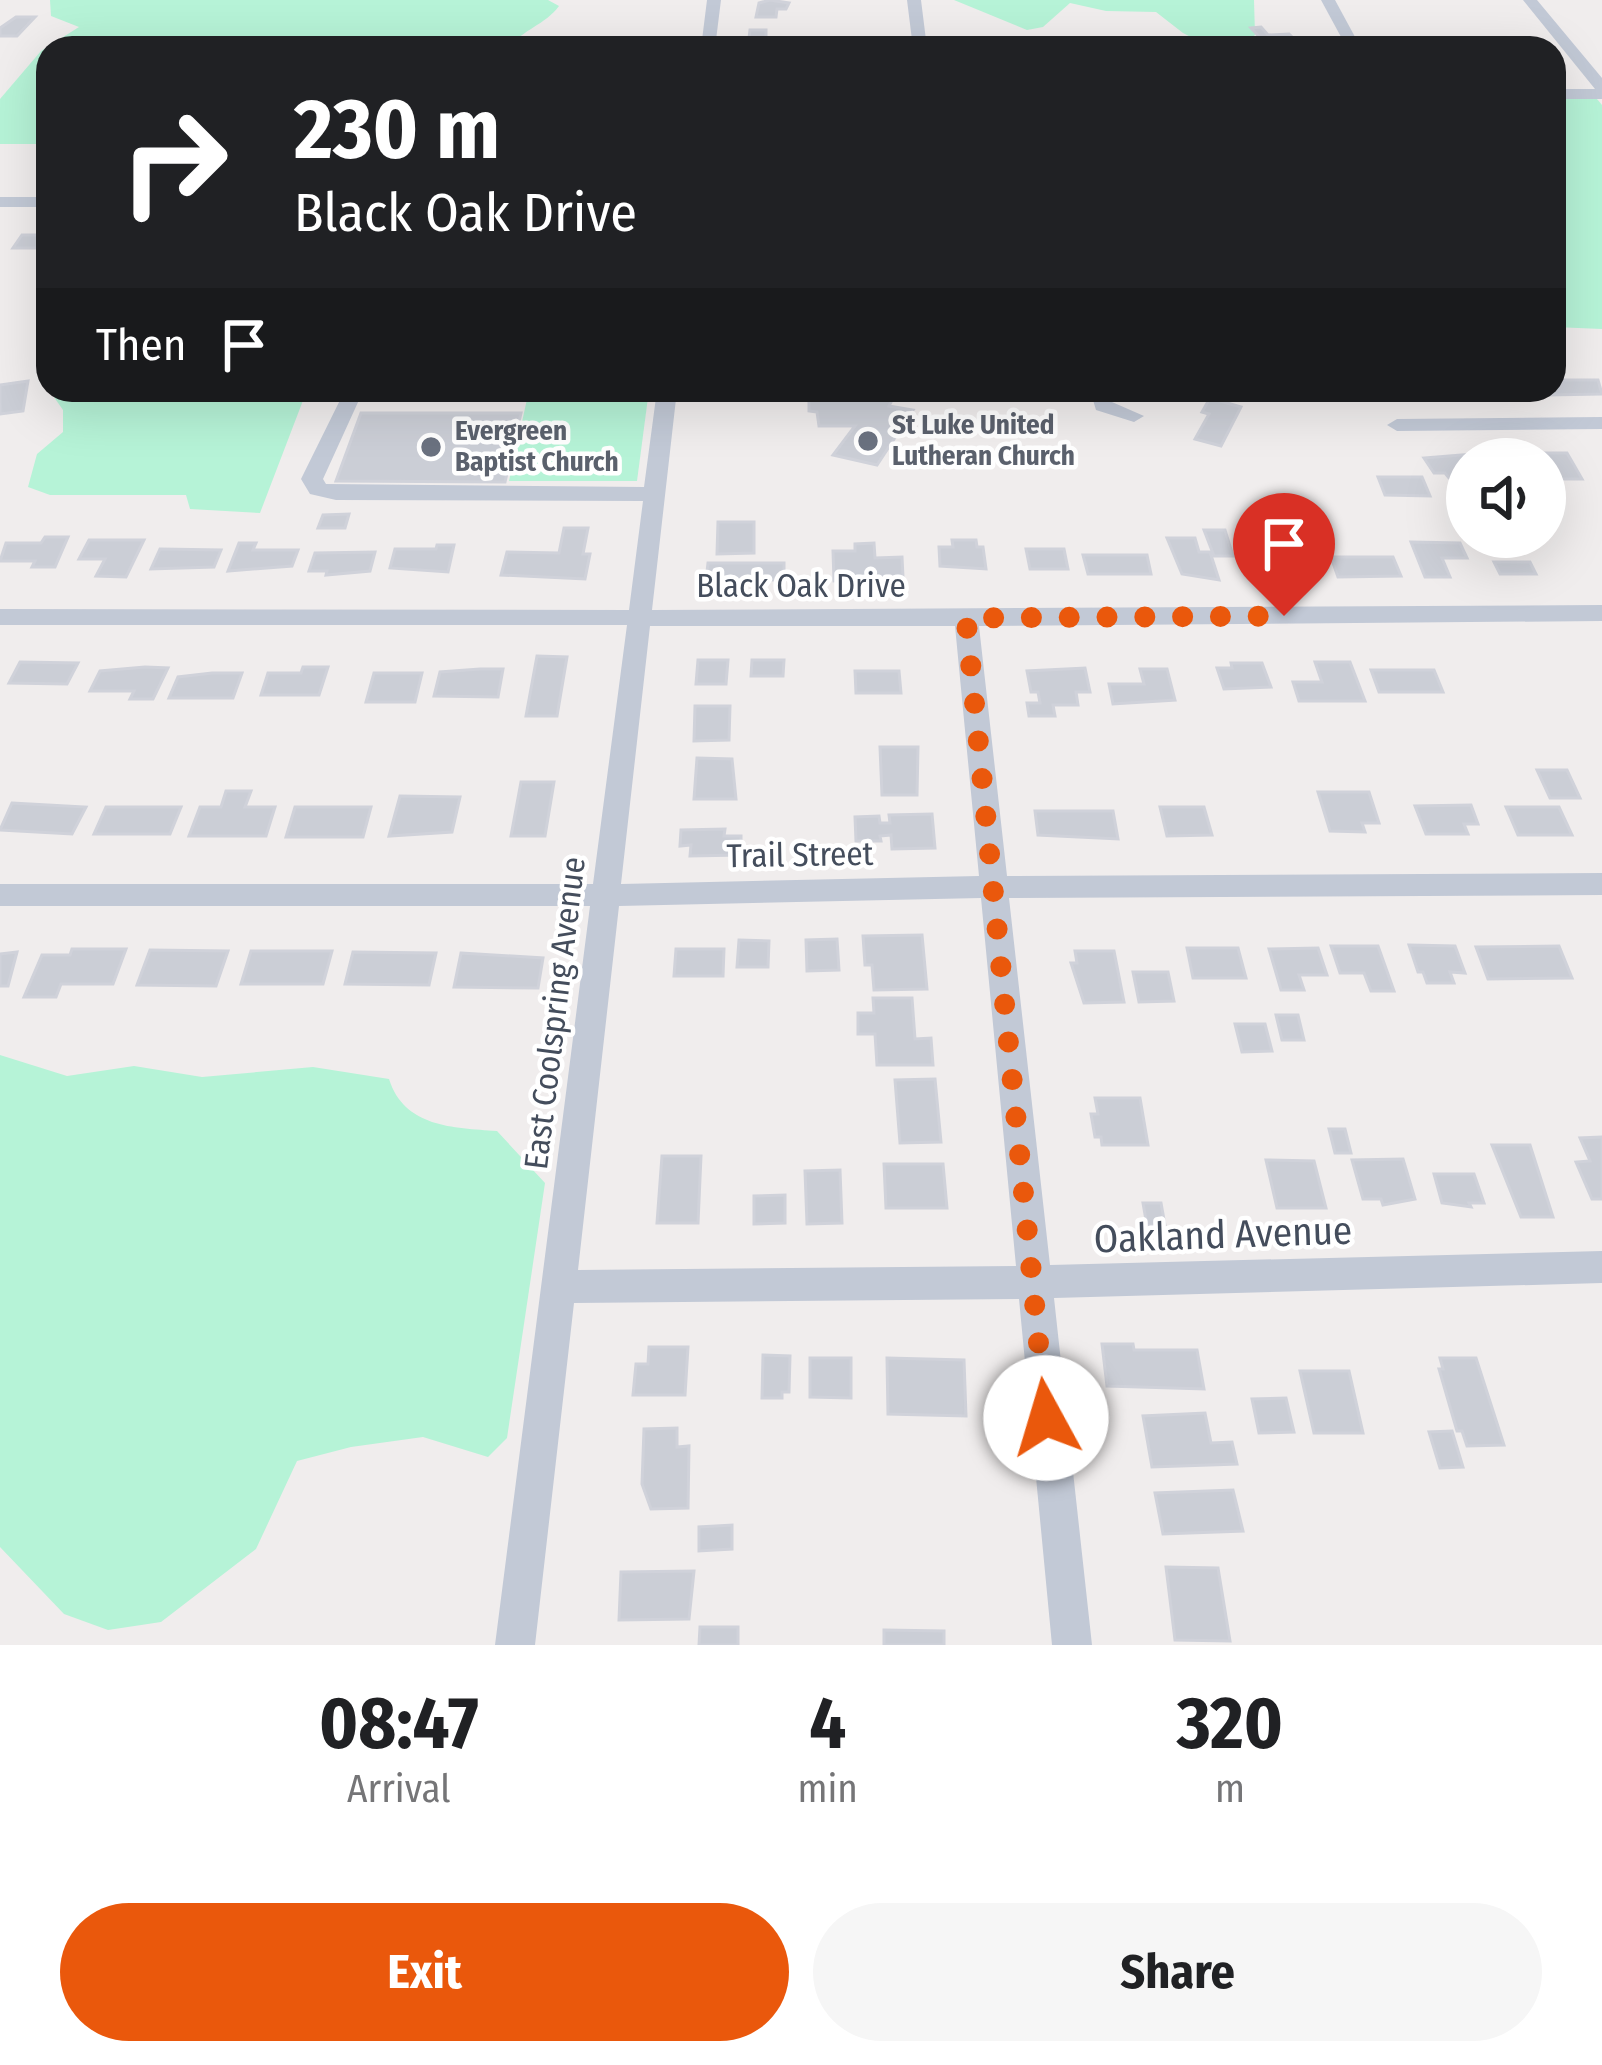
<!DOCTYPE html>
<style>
body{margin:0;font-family:"Fira Sans Condensed",sans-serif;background:#f6f6f6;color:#202124;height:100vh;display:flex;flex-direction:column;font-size:45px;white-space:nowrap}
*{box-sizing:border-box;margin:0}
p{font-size:39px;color:#757577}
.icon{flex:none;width:66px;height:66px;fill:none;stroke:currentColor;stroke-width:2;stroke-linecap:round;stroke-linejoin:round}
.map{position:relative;height:1645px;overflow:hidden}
.side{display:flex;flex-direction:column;background:#fff;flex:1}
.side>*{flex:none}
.guide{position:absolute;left:36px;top:36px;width:1530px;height:366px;border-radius:36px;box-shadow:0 12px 48px #0002;background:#202124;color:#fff;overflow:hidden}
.tools{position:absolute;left:1446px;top:438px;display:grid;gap:24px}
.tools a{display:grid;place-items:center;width:120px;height:120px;border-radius:50%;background:#fff;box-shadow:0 12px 48px #0002;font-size:60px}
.pin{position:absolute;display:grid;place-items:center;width:102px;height:102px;color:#fff;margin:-123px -51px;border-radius:50% 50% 50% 0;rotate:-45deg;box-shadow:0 0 12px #0007}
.pin .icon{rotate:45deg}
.me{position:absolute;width:132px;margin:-66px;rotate:354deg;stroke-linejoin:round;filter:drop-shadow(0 0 9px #0008)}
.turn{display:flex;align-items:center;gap:42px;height:252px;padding:0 60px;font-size:54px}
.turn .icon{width:156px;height:156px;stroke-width:2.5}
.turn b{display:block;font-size:84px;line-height:102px}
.then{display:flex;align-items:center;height:114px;padding:0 60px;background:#0003;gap:24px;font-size:45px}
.eta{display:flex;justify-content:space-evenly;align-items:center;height:204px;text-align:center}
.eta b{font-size:72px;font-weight:700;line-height:84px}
.primary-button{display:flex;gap:24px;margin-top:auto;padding:24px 60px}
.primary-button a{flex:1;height:138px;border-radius:72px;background:#ea580c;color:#fff;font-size:48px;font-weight:700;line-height:138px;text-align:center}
.primary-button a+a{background:#f6f6f6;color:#202124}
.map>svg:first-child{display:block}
</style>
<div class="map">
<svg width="1602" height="1645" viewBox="0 0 1602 1645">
<rect width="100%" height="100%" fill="#f0eded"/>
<g fill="#b6f3d7">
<path d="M 50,0 L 548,0 L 559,6 C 545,25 523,29 509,48 L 48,48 L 48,144 L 0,144 L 0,99 L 41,51 L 79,27 L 51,16 Z"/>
<polygon points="954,0 1254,0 1255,35 1241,47 1212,48 1183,33 1156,12 1106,11 1070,3 1043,27 1027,30"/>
<polygon points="1554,99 1597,99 1602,105 1602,329 1554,327"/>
<polygon points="49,390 307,390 260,513 190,509 186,495 50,495 28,487 37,454 63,432 63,410"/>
<polygon points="529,390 649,390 637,481 509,481"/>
<path d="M 0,1055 L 67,1076 L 134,1066 L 202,1077 L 313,1067 L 389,1079 C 404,1127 453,1128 497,1131 L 545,1183 L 507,1438 L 488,1457 L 423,1437 L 351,1447 L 297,1461 L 256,1549 L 161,1622 L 108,1630 L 64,1614 L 0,1547 Z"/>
</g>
<g fill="#cbced6" stroke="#d0d2da" stroke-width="3">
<polygon points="770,0 789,3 786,9 777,9 776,17 756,17 759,3"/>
<polygon points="16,17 35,17 17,36 0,36 0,28"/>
<polygon points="1261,27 1268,35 1289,34 1296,41 1265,43 1251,28"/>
<polygon points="750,30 766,30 766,39 778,39 778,46 748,46"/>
<polygon points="22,235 48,235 48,248 13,248"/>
<polygon points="1554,380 1598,380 1602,394 1547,395 1543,390 1554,390"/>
<polygon points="28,381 23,411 0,414 0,385"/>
<polygon points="809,390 859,390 876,398 893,398 889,406 913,410 877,465 833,455 855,426 819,426 817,412 809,411"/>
<polygon points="1210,398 1241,407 1221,446 1195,439 1209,414 1202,412"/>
<polygon points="361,413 521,413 505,482 336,481"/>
<polygon points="1485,453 1489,459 1467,459 1467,471 1462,471 1466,477 1449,478 1445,473 1434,473 1424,458"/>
<polygon points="1505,453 1567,453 1582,479 1550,479 1545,459 1508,459"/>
<polygon points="1378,477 1422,477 1430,496 1385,495"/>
<polygon points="349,514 345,528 318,528 323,515"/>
<polygon points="718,522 754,522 754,553 717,554"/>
<polygon points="564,528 588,528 583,554 590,554 585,579 501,575 507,552 559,553"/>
<polygon points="1204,530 1225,530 1233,556 1214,556"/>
<polygon points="1276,532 1302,532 1307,548 1281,548"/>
<polygon points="45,537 68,537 55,567 32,567 35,561 0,561 6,543 41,543"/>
<polygon points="1167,538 1195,538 1199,552 1210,552 1219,580 1182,574"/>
<polygon points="89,540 144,540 126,577 96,576 105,559 79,559"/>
<polygon points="952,540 976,540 977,547 983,547 986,569 940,566 939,547 953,547"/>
<polygon points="1411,542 1460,543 1467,558 1442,558 1450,577 1425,577"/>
<polygon points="239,543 256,543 253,550 298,550 292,566 228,571"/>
<polygon points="874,543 875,558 902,557 903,577 834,581 833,551 855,551 855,544"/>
<polygon points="437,545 454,545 448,572 390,568 395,549 436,549"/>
<polygon points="1246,547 1264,547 1267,556 1289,556 1296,576 1255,576"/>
<polygon points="160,549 221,550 214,567 151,569"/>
<polygon points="1026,549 1064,549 1068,569 1030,569"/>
<polygon points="375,552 370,571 326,575 327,571 309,571 315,553"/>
<polygon points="1083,555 1147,555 1151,574 1088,574"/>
<polygon points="1331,557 1393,557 1401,576 1338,577"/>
<polygon points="1494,562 1530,562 1536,574 1500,574"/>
<polygon points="708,563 784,563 784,580 706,580"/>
<polygon points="537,656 567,657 557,716 526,716"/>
<polygon points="698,660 728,660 726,684 696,684"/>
<polygon points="752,660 784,660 783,676 751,676"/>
<polygon points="20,662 78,663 67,684 9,683"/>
<polygon points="1315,662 1350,662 1365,701 1299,701 1293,682 1322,682"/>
<polygon points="1231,663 1262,663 1271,687 1224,689 1217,668 1232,668"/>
<polygon points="145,667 168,668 153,699 130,699 134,691 90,691 100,671"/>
<polygon points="303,667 328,667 319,695 261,695 268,673 301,673"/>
<polygon points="1085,668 1090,692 1076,692 1078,705 1053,705 1055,716 1029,716 1027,703 1040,703 1038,692 1031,692 1027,671"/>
<polygon points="480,669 503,669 498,697 434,696 440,672"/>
<polygon points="1140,669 1167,669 1175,700 1113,704 1109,684 1144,684"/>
<polygon points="1371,670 1434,670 1443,692 1379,692"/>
<polygon points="855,671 899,671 901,693 856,693"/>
<polygon points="212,673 242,673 233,698 169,698 178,677"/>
<polygon points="374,673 422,673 415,702 366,702"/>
<polygon points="695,706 730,706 729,740 694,741"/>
<polygon points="880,747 918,747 917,795 882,795"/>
<polygon points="697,758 732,759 736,799 694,799"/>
<polygon points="1537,770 1567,770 1580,798 1550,798"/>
<polygon points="521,782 554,782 545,836 511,836"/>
<polygon points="226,791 251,791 245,807 275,807 266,836 189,836 200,807 221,807"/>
<polygon points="1318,792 1369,792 1379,823 1362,823 1365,832 1330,831"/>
<polygon points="400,796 460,797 452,832 389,836"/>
<polygon points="12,803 86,807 72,834 0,830"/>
<polygon points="1471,805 1478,824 1464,824 1468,834 1426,834 1415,806"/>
<polygon points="106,807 181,807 170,834 94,834"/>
<polygon points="295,807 371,807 363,837 286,837"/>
<polygon points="1160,807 1204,807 1212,835 1167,836"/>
<polygon points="1506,807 1559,807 1572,835 1518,835"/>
<polygon points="1035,811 1113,811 1118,839 1038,835"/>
<polygon points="932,814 935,848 892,849 891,835 880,836 881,841 856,841 855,817 879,816 880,823 890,823 889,815"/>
<polygon points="725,829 724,836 741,836 741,855 690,856 691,845 680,846 681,830"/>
<polygon points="922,935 927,989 874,990 872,965 865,965 863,936"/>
<polygon points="837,939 839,970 807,971 806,940"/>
<polygon points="739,940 769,941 768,967 737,967"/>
<polygon points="1409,945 1455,946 1465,973 1450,972 1454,983 1427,983 1423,972 1418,972"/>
<polygon points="1331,946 1378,946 1394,991 1371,991 1364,973 1340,973"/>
<polygon points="1559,946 1572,978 1488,979 1476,947"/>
<polygon points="1187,948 1238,948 1246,978 1193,978"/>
<polygon points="1318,948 1327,975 1299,975 1304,990 1281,990 1269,949"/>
<polygon points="72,949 126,949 113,984 61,984 56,997 24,997 42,955 70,955"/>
<polygon points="676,949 724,949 723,976 674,976"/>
<polygon points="150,950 228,951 216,986 137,985"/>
<polygon points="251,951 332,951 323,984 241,984"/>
<polygon points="1075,951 1114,951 1124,1002 1084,1003 1071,963 1077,963"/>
<polygon points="17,952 8,986 0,986 0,954"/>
<polygon points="353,952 436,953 429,985 345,984"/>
<polygon points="461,953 543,958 538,988 454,987"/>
<polygon points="1133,972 1168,972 1174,1001 1139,1002"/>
<polygon points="873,998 912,998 915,1039 931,1038 933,1065 877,1065 875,1034 858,1034 858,1013 874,1013"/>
<polygon points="1276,1015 1298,1015 1304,1040 1282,1040"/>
<polygon points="1235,1024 1265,1024 1272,1051 1242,1052"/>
<polygon points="935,1079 941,1142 900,1143 895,1080"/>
<polygon points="1095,1098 1140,1098 1148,1145 1102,1145 1101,1137 1095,1137 1091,1114 1098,1114"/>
<polygon points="1329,1129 1345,1129 1351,1153 1335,1153"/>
<polygon points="1602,1137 1602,1199 1592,1199 1576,1162 1590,1161 1580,1138"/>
<polygon points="1492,1145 1530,1145 1553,1217 1521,1217"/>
<polygon points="662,1156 701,1156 698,1223 657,1223"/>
<polygon points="1403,1159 1415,1199 1383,1205 1381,1199 1363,1199 1352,1160"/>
<polygon points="1266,1160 1314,1161 1326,1208 1277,1208"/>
<polygon points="884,1164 943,1164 947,1208 886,1208"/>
<polygon points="840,1170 842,1223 807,1224 805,1171"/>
<polygon points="1434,1174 1474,1174 1484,1203 1469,1203 1471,1207 1442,1203"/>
<polygon points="785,1195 785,1223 754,1224 754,1196"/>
<polygon points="1143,1203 1161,1203 1165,1225 1147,1226"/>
<polygon points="1102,1344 1133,1344 1134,1350 1197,1350 1204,1389 1107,1386"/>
<polygon points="649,1347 688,1347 685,1395 633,1395 636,1364 648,1364"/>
<polygon points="763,1355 790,1356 789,1392 782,1392 782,1398 762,1398"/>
<polygon points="810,1358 851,1358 851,1398 810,1397"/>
<polygon points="887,1358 964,1360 966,1416 888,1414"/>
<polygon points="1440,1358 1476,1358 1504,1445 1467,1446 1462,1431 1457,1431 1439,1369 1443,1369"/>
<polygon points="1300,1371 1349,1371 1363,1433 1314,1433"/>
<polygon points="1286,1398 1294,1432 1259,1433 1252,1399"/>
<polygon points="1205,1413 1211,1443 1232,1442 1237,1464 1152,1467 1143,1416"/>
<polygon points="677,1428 677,1447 689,1446 688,1508 651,1509 642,1484 644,1429"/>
<polygon points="1452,1431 1463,1467 1440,1468 1429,1432"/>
<polygon points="1233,1490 1243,1531 1163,1534 1155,1493"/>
<polygon points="732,1525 732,1549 699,1551 699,1527"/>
<polygon points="1166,1567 1218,1568 1230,1641 1175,1640"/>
<polygon points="694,1571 689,1619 619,1620 621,1572"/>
<polygon points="700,1627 738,1627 738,1645 699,1645"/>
<polygon points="884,1630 944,1631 944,1645 884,1645"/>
</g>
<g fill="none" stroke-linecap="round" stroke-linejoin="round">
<g fill="#c2c9d6" fill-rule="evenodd">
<polygon points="707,0 721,0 715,48 701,48"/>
<polygon points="907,0 921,0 927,48 913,48"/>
<polygon points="1321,0 1335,0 1361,48 1347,48"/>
<polygon points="1523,0 1537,0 1602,78 1602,99 1554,99 1554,89 1595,89"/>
<rect x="0" y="197" width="48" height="10"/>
<path d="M 345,390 L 526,390 L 514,400 L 359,400 L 323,479 L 326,484 L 644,487 L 657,390 L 677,390 L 652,610 L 1602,605 L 1602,621 L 979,626 L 1007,876 L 1602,873 L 1602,895 L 1009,898 L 1050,1265 L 1602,1251 L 1602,1283 L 1054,1298 L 1092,1645 L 1052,1645 L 1019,1299 L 574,1303 L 535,1645 L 495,1645 L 590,906 L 0,906 L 0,884 L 593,884 L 627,625 L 0,625 L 0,609 L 629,610 L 643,501 L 336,500 L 310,494 L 301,479 ZM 650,626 L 955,626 L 979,876 L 621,884 ZM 981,898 L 1016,1266 L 578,1270 L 619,906 Z"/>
<polygon points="1090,390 1110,390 1112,402 1144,416 1134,422 1096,410"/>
<polygon points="1602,417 1602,429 1397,431 1387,425 1397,419"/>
</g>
</g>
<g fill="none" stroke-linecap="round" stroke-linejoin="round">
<polyline stroke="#ea580c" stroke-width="21" stroke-dasharray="0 37.8" points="1046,1418 966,618 1284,616"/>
</g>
<g fill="#6b7280" stroke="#fff" stroke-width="4.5">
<circle cx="868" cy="441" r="12"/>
<circle cx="431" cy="447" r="12"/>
</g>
<g text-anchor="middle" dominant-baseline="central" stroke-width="9" stroke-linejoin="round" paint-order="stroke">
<g font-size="27" font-weight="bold" fill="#5b616d" stroke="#fff" text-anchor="start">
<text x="892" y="425">St Luke United<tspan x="892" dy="31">Lutheran Church</tspan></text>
<text x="455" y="431">Evergreen<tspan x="455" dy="31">Baptist Church</tspan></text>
</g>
<g font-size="33" fill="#444d5c" stroke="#fff">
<text x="801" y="586">Black Oak Drive</text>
<text transform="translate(800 855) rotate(-1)">Trail Street</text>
<text transform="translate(555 1013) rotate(-83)">East Coolspring Avenue</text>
</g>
<g font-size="39" fill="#444d5c" stroke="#fff">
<text transform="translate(1223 1235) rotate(-2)">Oakland Avenue</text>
</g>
</g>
</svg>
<div class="tools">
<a><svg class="icon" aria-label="sound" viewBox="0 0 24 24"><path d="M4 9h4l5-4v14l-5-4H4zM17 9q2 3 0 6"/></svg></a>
</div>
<div class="pin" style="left:1284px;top:616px;background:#d93025"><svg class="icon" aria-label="arrive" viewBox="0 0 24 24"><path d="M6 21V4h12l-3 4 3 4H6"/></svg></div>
<svg class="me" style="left:1046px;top:1418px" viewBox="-20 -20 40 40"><circle r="19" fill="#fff"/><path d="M0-13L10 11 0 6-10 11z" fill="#ea580c"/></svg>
<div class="guide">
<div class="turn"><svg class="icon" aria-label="right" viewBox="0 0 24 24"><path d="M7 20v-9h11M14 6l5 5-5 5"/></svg><div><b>230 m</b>Black Oak Drive</div></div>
<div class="then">Then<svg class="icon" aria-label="arrive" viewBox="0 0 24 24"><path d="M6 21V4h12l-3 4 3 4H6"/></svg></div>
</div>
</div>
<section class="side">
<div class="eta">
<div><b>08:47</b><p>Arrival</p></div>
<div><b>4</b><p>min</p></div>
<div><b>320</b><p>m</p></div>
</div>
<div class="primary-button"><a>Exit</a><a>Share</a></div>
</section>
